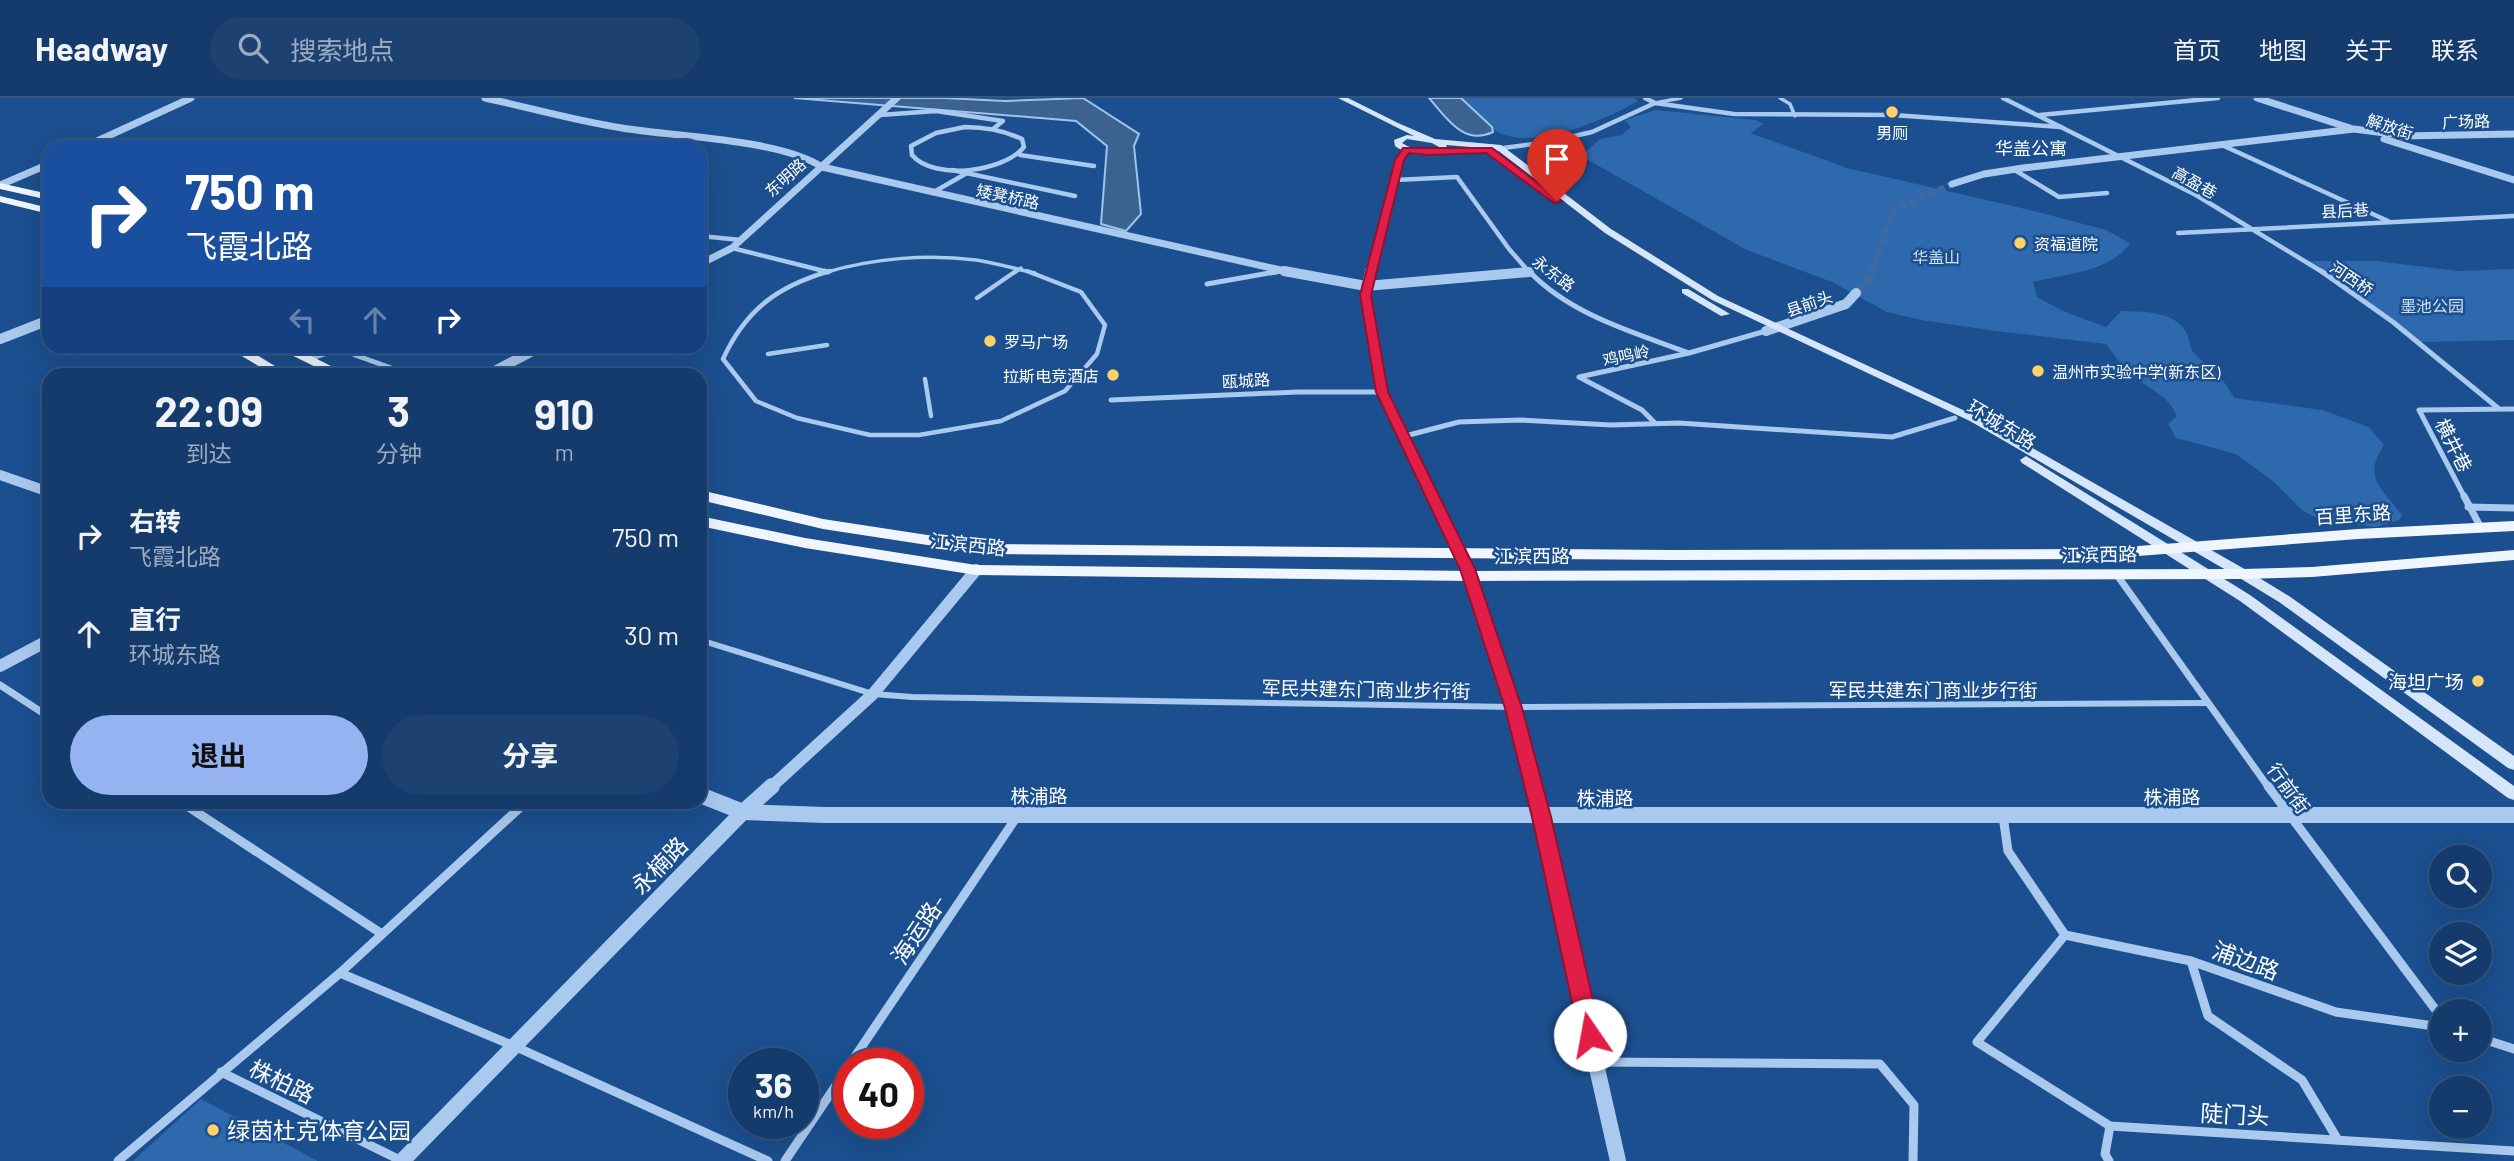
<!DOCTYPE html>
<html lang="zh">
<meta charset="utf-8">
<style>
body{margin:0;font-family:Barlow,"Noto Sans SC",sans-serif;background:#1d4271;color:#f1f3f6;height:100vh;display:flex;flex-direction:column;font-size:26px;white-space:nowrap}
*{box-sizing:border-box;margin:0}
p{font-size:23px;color:#9dadc1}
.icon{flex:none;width:38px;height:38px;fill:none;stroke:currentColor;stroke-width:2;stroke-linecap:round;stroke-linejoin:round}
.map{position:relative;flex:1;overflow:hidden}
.details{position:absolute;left:42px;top:270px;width:665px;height:441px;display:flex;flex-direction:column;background:#143b6b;border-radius:21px;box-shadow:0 7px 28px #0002,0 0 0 2px #33557e}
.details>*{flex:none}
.hud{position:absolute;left:42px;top:42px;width:665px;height:214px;border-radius:21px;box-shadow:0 7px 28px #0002,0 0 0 2px #33557e;background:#1a4fa0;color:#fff;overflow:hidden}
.tools{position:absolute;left:2429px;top:747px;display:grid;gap:14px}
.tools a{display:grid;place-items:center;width:63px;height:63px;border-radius:50%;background:#143b6b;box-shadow:0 7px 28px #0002,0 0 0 2px #33557e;font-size:35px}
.speed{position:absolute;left:728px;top:950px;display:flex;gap:14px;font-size:35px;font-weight:700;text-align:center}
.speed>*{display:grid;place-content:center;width:91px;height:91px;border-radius:50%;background:#143b6b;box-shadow:0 7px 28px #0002,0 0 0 2px #33557e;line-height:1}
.speed small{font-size:18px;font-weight:400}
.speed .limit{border:10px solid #d22;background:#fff;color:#111}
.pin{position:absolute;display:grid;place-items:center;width:60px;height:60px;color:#fff;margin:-72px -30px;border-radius:50% 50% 50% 0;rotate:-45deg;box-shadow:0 0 7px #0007}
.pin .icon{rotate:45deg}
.me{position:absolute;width:77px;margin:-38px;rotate:348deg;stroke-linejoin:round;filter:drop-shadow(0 0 5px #0008)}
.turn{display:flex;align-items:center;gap:24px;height:147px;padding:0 28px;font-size:32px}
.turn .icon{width:91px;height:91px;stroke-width:2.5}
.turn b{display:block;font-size:49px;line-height:60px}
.lanes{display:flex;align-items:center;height:66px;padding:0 28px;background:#0003;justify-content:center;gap:35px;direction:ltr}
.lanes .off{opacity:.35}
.eta{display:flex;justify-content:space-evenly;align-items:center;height:119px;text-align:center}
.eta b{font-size:42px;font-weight:700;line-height:49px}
.button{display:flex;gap:14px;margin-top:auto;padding:14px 28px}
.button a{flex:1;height:80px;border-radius:42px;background:#95b2f1;color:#111;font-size:28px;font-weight:700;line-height:80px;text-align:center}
.button a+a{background:#1d4271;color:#f1f3f6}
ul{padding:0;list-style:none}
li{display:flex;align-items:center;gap:21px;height:98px;padding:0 28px}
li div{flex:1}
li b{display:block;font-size:26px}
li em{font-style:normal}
header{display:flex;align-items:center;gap:42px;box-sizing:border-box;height:98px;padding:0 35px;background:#143b6b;border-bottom:2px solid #33557e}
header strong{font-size:33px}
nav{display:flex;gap:38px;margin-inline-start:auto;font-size:24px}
.search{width:490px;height:63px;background:#1d4271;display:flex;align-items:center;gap:18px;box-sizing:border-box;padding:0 24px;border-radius:38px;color:#9dadc1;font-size:26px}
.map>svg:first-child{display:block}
</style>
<header>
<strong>Headway</strong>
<div class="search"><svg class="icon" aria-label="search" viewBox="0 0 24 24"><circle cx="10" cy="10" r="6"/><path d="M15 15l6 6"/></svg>搜索地点</div>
<nav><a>首页</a><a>地图</a><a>关于</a><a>联系</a></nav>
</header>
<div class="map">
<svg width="2514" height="1063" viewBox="0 0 2514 1063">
<rect width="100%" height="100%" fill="#1b4f8f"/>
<g fill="#2e69ad">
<path d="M 1461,0 L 1633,0 L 1638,3 C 1607,21 1537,51 1502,36 C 1487,30 1473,11 1461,0 Z"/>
<path d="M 1656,12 L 1755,22 L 1764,26 L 1750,35 L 1847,70 L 2038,114 L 2106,132 L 2130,145 C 2111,174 2064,176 2033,184 L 2037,199 L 2063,213 L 2106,229 L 2121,213 C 2143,214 2173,212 2186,234 C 2190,241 2189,249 2194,255 C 2210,272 2223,277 2234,300 L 2322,312 L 2369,329 L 2384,347 C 2362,380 2382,390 2402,417 L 2399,422 L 2376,429 L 2320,422 L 2302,412 L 2273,383 L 2236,356 L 2176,340 L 2168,326 L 2177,318 C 2168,298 2157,296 2140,283 C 2126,272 2116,260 2106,246 L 1996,233 L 1921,222 L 1887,214 L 1832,184 L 1747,152 L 1581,58 L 1600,41 L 1622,37 L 1631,29 L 1625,22 Z"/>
<polygon points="2305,163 2377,163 2458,173 2514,171 2514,242 2421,244"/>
<polygon points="201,1001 318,1063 133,1063"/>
</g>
<g fill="#3c6290" stroke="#9cc4f0" stroke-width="2">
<polygon points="794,0 944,0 1005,3 1083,0 1139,36 1134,48 1141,116 1126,133 1101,126 1107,48 1076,23"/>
<path d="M 1429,0 L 1461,0 L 1492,29 L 1493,34 C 1463,48 1446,19 1429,0 Z"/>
</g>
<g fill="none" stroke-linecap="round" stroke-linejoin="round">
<polyline stroke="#3d69a0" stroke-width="7" stroke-dasharray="7 3.5" stroke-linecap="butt" points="1871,175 1894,112 1952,86"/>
<polyline stroke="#3d69a0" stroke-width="10" stroke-dasharray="10 4.5" stroke-linecap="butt" points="1856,195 1868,183 1872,173"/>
<g stroke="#a9c9ee" stroke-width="3.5">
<polyline points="1780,0 1790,6 1795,18"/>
<polyline points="1655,5 1681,0"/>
<path d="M 824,175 C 872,160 927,156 976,162 C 996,165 1016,171 1035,175"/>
<polyline points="1014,175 1021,170"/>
</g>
<g stroke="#a9c9ee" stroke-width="4.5">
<path d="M 830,173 C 778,188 746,211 723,261 L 756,303 L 797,320 L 870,337 L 919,337 L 1001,323 L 1065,293 L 1097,256 L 1105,227 L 1081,194 L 1027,173"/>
<polyline points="977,200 1016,173"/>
<polyline points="768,256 827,247"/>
<polyline points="925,281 931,318"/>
</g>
<polyline stroke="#a9c9ee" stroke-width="6" points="700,542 873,596 912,599 1513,609 2208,605"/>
<g stroke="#a9c9ee" stroke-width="4.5">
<polyline points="1645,0 1655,5 1734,16 1893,17 2061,29"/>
<polyline points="2003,0 2196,97 2324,175"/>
<polyline points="880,17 936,13 1003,23 993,31"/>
<polyline points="2040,17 2218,0"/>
<path d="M 965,29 C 986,29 1003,32 1022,41 L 1024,49 C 1004,74 934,83 912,57 L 911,48 L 936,35 Z"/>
<polyline points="2224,48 2388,123"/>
<polyline points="1488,52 1548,44 1592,34 1655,5"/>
<polyline points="1020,57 1094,68"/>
<polyline points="2013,71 2059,99 2107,95"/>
<polyline points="952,72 1075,98"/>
<polyline points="1395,82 1457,79 1509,151 1530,175"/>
<polyline points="932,95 967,75"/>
<polyline points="2178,135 2514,118"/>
<polyline points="700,138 741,142"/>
<polyline points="732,150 828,174"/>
<polyline points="1271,175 1282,173"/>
</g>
<g stroke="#a9c9ee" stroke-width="5">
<polyline points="825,173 828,174"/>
<path d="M 1529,173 C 1569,216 1635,235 1689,255"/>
<polyline points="2321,173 2393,224 2498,310"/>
<polyline points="1207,186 1281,173"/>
<polyline points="342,248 355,257 408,276"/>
<polyline points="308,261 346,249"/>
<polyline points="1111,302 1298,294 1382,294"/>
<polyline points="1655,325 1642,312 1579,279 1689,255 1766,233"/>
<polyline points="1405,338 1459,324 1520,322 1611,327 1679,325 1892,339 1955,320"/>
<polyline points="2465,400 2419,312 2514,311"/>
</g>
<g stroke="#a9c9ee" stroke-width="7">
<polyline points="2464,398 2480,428"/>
<polyline points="2468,409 2514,410"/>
<polyline points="2117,477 2269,690"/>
<polyline points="0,587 49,619"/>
</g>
<g stroke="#a9c9ee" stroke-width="9">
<polyline points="2268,688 2441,919"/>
<polyline points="181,704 382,836"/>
<polyline points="2003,718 2008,753 2065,837"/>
<polyline points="2191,863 2065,837 1977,944 2110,1028 2514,1053"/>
<polyline points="340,875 514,948 768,1063"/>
<polyline points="2480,940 2514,951"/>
<polyline points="1596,964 1880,966 1914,1007 1913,1063"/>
<polyline points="850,966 1018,717"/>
<polyline points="221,974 402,1063"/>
<polyline points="2338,1042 2302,982 2208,918 2191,863 2336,914 2441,929"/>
<polyline points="118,1063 340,875 526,704"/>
<polyline points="785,1063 849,968"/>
<polyline points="2109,1063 2105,1056 2110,1028"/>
</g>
<g stroke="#a9c9ee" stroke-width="7">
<path d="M 485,0 C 531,10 576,23 622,30 C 675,39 780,41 822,69 L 1294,175"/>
<polyline points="2257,0 2350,30"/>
<polyline points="2402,38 2514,36"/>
<polyline points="2384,41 2514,82"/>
<polyline points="84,49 191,0"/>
<polyline points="1952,86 1984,76 2023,70 2354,31 2408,38"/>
<polyline points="0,87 49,66"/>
<polyline points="700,166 732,150 897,0"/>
<polyline points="1370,175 1399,62 1406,52"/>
<polyline points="1518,175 1529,174"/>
</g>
<g stroke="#a9c9ee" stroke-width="10">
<polyline points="1284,173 1366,188 1529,174"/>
<polyline points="1370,173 1365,197 1382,294 1433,400"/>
<polyline points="1766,233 1846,206 1856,195"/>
<polyline points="0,241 49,222"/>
<polyline points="489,276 542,248"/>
<polyline points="0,377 49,394"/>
</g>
<g stroke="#a9c9ee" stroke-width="12">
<polyline points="1432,398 1467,471 1513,609 1534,690"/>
<polyline points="0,568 49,542"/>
<polyline points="770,690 873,596 976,472"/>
</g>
<g stroke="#a9c9ee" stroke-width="16">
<polyline points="1533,688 1618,1063"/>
<polyline points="700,697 743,714 825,717 2514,717"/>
<polyline points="402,1063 743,714 772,688"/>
</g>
<g fill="#d6e6fa" fill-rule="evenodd">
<path d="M 1338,0 L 1348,0 L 1398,25 L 1435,41 L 1501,47 L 1611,131 L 1718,198 L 1978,319 L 2248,473 L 2289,498 L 2514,658 L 2514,672 L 2508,670 L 2279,504 L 2238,479 L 1970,323 L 1712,202 L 1605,135 L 1496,51 L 1446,47 L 1448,51 C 1431,60 1411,59 1395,48 L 1394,42 L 1407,37 L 1414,38 ZM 1407,41 L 1432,45 L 1439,49 C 1426,54 1414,53 1402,45 Z"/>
<polygon points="1682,191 1688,191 1730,216 1721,218 1682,195"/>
<polygon points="2026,358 2250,497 2514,688 2514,702 2508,700 2240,503 2022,365 2020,362"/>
</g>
<g fill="#f0f6ff" fill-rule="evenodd">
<polygon points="0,85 49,96 49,102 0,91"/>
<polygon points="0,98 49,110 49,116 0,104"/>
<polygon points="225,248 242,248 288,276 272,276"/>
<polygon points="273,248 291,248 347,276 330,276"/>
<polygon points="700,392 823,421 986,446 1672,452 2099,451 2358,431 2514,423 2514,433 2358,441 2099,461 1672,462 986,456 823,431 700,402"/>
<polygon points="700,418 805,440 976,467 1470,473 2243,471 2312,469 2514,452 2514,462 2312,479 2243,481 1470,483 976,477 805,450 700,428"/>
</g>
</g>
<polygon fill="#e11d48" stroke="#92132f" stroke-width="2" points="1403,50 1492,50 1562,103 1554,105 1486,55 1428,57 1409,55 1404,62 1371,197 1388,294 1475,471 1522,610 1551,719 1601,937 1597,943 1590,946 1582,943 1579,937 1532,719 1505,610 1460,471 1376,294 1360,197 1395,62"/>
<g fill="#ffd166" stroke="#1b4f8f" stroke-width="2.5">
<circle cx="1892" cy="14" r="7"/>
<circle cx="2020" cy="145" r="7"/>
<circle cx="990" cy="243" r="7"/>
<circle cx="2038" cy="273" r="7"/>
<circle cx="1113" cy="277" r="7"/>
<circle cx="2478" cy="583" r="7"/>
<circle cx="213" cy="1032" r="7"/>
</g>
<g text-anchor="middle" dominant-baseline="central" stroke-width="5" stroke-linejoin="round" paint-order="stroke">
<g font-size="16" fill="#fff" stroke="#1b4f8f">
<text transform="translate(2466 23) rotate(-2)">广场路</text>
<text transform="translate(2390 28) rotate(18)">解放街</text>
<text transform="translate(785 79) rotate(-42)">东明路</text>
<text transform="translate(2195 84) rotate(29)">高盈巷</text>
<text transform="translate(1008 98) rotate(12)">矮凳桥路</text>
<text transform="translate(2345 112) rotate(-3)">县后巷</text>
<text transform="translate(1554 175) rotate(37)">永东路</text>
<text transform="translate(2352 180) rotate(34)">河西桥</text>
<text transform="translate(1809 205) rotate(-19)">县前头</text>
<text transform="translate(1626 257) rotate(-12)">鸡鸣岭</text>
<text transform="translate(1246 282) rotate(-3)">瓯城路</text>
</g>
<g font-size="16" fill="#fff" stroke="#1b4f8f" text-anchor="start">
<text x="1892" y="34" text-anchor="middle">男厕</text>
<text x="2034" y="145">资福道院</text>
<text x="1004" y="243">罗马广场</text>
<text x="2052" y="273">温州市实验中学(新东区)</text>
<text x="1099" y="277" text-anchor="end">拉斯电竞酒店</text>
</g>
<g font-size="16" fill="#cfe3fa" stroke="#1b4f8f">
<text x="1936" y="158">华盖山</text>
<text x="2432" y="207">墨池公园</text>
</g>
<g font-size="18" fill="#fff" stroke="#1b4f8f">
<text x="2031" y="50">华盖公寓</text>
</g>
<g font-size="19" fill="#fff" stroke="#1b4f8f">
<text transform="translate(2002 326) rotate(31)">环城东路</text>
<text transform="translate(2454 347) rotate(63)">横井巷</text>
<text transform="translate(2353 416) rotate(-4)">百里东路</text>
<text transform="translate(968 446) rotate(6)">江滨西路</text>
<text transform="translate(2099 456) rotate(-1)">江滨西路</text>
<text x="1532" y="457">江滨西路</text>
<text transform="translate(1366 591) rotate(1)">军民共建东门商业步行街</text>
<text x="1933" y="591">军民共建东门商业步行街</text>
<text transform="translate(2289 690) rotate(54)">行前街</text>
<text x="1039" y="697">株浦路</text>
<text x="2172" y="698">株浦路</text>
<text x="1605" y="699">株浦路</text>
</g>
<g font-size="19" fill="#fff" stroke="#1b4f8f" text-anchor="end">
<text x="2464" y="583">海坦广场</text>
</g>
<g font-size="23" fill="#fff" stroke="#1b4f8f">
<text transform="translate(659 767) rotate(-46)">永楠路</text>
<text transform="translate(918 831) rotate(-56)">海运路-</text>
<text transform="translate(2246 862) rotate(20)">浦边路</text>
<text transform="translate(282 983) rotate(26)">株柏路</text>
<text transform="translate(2235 1016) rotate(3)">陡门头</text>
</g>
<g font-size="23" fill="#fff" stroke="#1b4f8f" text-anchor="start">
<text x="227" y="1032">绿茵杜克体育公园</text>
</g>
</g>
</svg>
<div class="tools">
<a><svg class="icon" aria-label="search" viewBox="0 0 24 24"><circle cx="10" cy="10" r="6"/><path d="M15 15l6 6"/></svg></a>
<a><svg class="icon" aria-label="layers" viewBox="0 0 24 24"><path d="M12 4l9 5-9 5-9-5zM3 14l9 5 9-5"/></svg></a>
<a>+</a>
<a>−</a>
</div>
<div class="speed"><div>36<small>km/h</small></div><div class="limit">40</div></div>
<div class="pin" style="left:1557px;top:103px;background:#d93025"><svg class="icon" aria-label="arrive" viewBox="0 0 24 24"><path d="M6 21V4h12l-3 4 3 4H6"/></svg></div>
<svg class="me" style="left:1590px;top:937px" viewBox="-20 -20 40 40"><circle r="19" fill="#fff"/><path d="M0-13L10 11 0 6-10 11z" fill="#e11d48"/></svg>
<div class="hud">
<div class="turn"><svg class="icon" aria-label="right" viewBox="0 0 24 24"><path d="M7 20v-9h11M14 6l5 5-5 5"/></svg><div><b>750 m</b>飞霞北路</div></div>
<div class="lanes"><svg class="icon off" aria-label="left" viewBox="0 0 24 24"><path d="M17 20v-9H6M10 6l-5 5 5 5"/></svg><svg class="icon off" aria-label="ahead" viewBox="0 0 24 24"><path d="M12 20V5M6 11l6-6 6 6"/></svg><svg class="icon" aria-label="right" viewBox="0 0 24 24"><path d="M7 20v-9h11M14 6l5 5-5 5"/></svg></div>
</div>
<section class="details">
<div class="eta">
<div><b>22:09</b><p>到达</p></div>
<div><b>3</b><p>分钟</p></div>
<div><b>910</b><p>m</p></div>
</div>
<ul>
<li><svg class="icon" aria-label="right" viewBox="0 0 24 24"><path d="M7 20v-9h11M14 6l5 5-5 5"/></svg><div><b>右转</b><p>飞霞北路</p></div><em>750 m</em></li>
<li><svg class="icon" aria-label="ahead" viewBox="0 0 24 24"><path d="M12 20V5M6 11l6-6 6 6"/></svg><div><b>直行</b><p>环城东路</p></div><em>30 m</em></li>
</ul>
<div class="button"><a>退出</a><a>分享</a></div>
</section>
</div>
